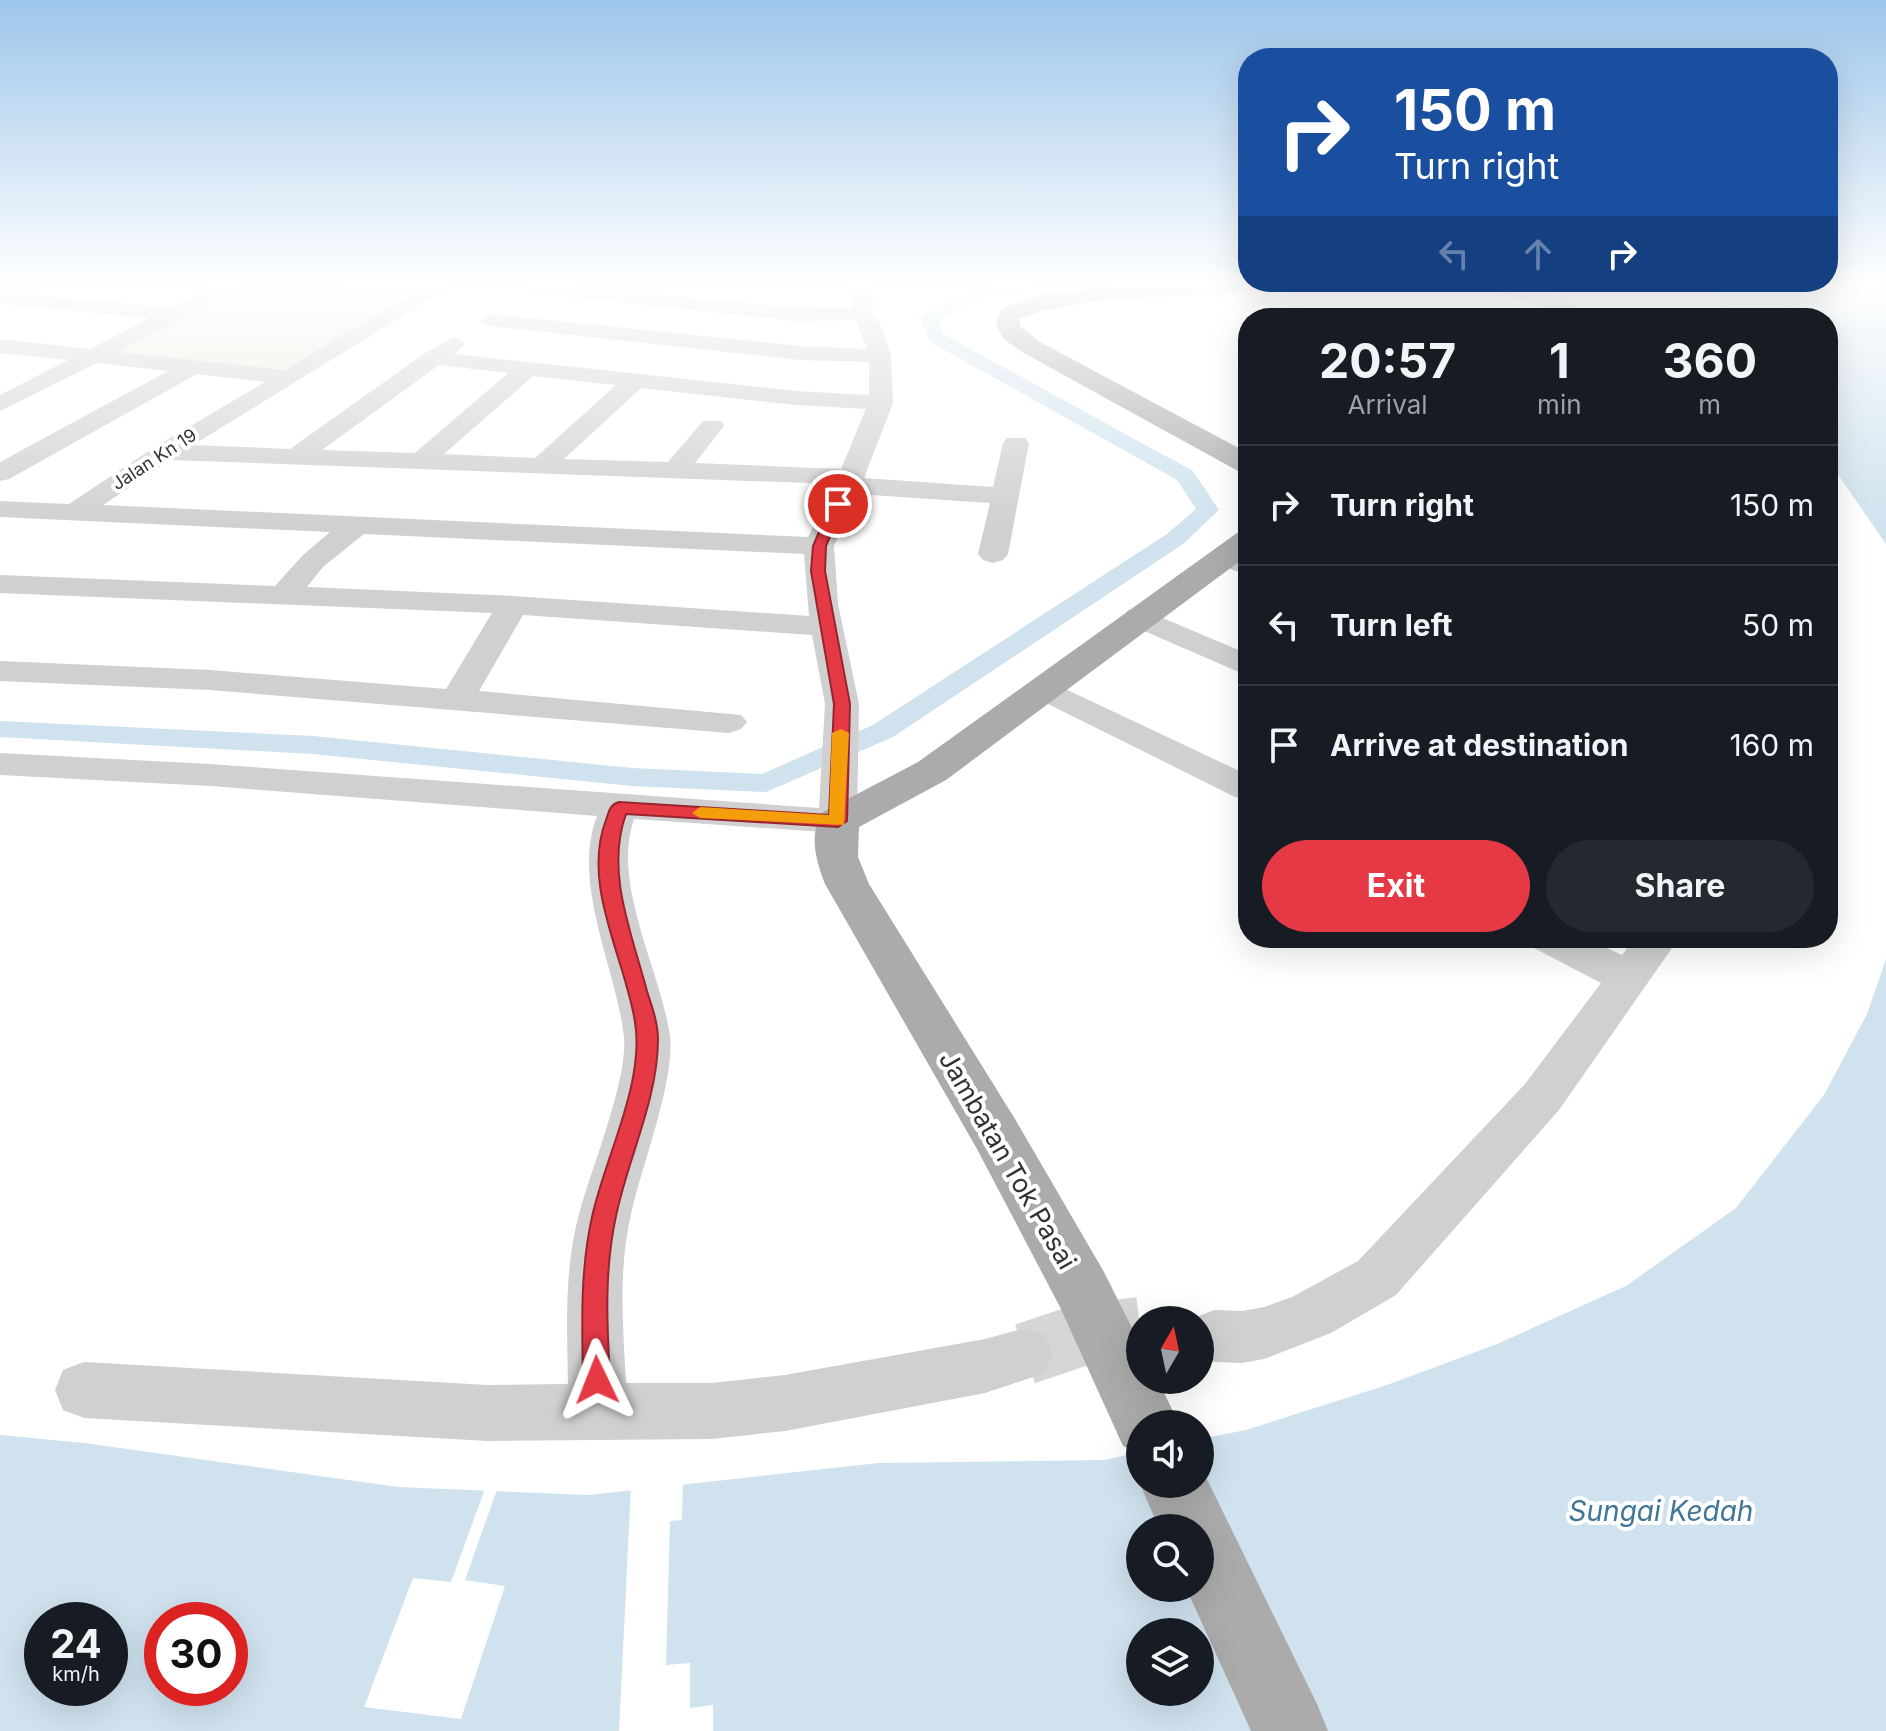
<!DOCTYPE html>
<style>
body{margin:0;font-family:Inter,sans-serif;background:#242831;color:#f1f3f6;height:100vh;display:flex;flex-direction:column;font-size:30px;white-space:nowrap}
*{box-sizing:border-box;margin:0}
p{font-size:26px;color:#9ea1a6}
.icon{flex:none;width:44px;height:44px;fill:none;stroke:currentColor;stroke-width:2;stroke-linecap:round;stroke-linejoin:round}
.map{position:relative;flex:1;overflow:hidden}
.drawer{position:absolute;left:1238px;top:308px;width:600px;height:640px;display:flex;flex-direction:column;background:#171b24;border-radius:32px;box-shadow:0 8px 32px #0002}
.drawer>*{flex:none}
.hud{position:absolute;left:1238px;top:48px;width:600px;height:244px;border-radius:32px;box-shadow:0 8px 32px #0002;background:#1a4fa0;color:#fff;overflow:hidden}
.needle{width:52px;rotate:9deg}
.tools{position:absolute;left:1126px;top:1306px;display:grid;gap:16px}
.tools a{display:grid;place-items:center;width:88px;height:88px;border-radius:50%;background:#171b24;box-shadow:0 8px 32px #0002;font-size:40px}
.speed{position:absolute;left:24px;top:1602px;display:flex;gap:16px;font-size:40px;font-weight:700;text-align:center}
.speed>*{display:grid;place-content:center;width:104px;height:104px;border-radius:50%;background:#171b24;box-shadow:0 8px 32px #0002;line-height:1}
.speed small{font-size:20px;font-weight:400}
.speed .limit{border:12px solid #d22;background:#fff;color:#111}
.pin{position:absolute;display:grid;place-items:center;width:68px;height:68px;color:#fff;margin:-34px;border:4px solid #fff;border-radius:50%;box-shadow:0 2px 8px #0007}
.me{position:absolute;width:88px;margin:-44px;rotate:358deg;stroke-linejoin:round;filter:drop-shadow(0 0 6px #0008)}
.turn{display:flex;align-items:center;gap:28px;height:168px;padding:0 24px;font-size:36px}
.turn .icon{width:104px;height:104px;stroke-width:2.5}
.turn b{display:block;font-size:56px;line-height:68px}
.lanes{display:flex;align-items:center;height:76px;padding:0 24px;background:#0003;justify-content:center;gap:40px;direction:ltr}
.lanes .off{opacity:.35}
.eta{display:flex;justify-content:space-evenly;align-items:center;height:136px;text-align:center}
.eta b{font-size:48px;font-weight:700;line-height:56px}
.primary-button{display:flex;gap:16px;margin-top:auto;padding:16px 24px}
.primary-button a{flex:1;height:92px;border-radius:48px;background:#e63946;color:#fff;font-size:32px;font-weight:700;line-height:92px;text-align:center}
.primary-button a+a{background:#242831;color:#f1f3f6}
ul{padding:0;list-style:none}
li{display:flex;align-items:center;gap:24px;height:120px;padding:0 24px;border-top:2px solid #363941}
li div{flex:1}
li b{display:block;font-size:30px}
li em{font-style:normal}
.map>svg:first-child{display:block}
</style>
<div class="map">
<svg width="1886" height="1731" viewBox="0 0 1886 1731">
<rect width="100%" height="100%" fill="#fff"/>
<polygon fill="#e6ecdf" points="240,286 275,286 404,298 284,373 110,353"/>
<g fill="#cfe2ee" fill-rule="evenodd">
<polygon points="1726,286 1886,286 1886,544 1828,460 1828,318 1798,318 1794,313 1723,308 1721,304"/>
<path d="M 1886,959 L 1886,1731 L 0,1731 L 0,1435 L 84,1443 L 398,1487 L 588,1495 L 879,1463 L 1105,1460 L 1140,1452 L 1140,1484 L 1200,1484 L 1200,1439 L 1246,1430 L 1387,1385 L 1497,1344 L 1626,1286 L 1736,1208 L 1824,1095 L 1867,1014 ZM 1140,1528 L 1200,1528 L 1200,1588 L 1140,1588 ZM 42,1620 L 110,1620 L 110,1688 L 42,1688 ZM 162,1620 L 230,1620 L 230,1688 L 162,1688 ZM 1140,1632 L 1200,1632 L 1200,1692 L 1140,1692 Z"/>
</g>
<g fill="#fff">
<polygon points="683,1480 682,1520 670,1521 666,1665 690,1663 690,1708 713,1705 713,1731 619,1731 631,1486"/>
<polygon points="486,1486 498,1487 465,1580 505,1586 461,1719 364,1707 413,1578 451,1582"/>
</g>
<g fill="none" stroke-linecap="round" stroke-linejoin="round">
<path fill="#cfe2ee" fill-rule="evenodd" d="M 995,286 L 1033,286 C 1023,295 1004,293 990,296 C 972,302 954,310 938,321 L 943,334 L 1193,471 L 1219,510 L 1183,544 L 893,737 L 766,792 L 632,786 L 313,754 L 0,737 L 0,721 L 313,736 L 632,768 L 762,774 L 873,725 L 1167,534 L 1196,509 L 1177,480 L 929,341 L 921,319 L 923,315 L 957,297 Z"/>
<polyline stroke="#d6d6d6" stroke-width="62" stroke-dasharray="62 31" stroke-linecap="butt" points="1025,1354 1081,1335 1140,1328"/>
<g fill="#d0d0d0" fill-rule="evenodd">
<path d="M 214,286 L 239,286 L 118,352 L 285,370 L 409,296 L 355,292 L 348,290 L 345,286 L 451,286 L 193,445 L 290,449 L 425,353 L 454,337 L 465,344 L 455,354 L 796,391 L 869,395 L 869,362 L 801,360 L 490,326 L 479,320 L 490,314 L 801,346 L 867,349 L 856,320 L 795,321 L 536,293 L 529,291 L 527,286 C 636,286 743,309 852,308 L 853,286 L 873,286 L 873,314 L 882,327 L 891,356 L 893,403 L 864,478 L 993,487 L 1003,443 L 1007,438 L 1025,438 L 1029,443 L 1008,554 L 1003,560 L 993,563 L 983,560 L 978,554 L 990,503 L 857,494 L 834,546 L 838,604 L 859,704 L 857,821 L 852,830 L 838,833 L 634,819 C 611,885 661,970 670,1037 C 675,1081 641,1168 631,1214 C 618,1271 623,1326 626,1383 L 712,1383 L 785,1375 L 985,1339 L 1025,1328 L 1045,1335 L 1053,1354 L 1045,1373 L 985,1393 L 785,1431 L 712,1439 L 488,1441 L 84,1418 L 63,1410 L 55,1390 L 63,1370 L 84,1362 L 488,1385 L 568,1384 C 567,1326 564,1270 579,1214 C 591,1169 628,1080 624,1037 C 616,967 571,884 597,816 L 210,786 L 0,775 L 0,753 L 210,764 L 819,808 L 825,704 L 812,635 L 523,615 L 479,691 L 741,715 L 747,722 L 741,729 L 729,733 L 210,690 L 0,681 L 0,661 L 210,670 L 446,689 L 492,613 L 0,593 L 0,575 L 275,586 L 303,555 L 330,532 L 0,517 L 0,501 L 69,504 L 155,447 L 265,382 L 197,374 L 9,479 L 0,481 L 0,462 L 168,371 L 97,363 L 0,411 L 0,395 L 68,360 L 0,353 L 0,339 L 90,349 L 150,318 L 0,304 L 0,292 L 171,307 ZM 439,365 L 508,373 L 415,453 L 322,450 ZM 533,376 L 616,385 L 535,458 L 444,454 ZM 641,388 L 796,405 L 866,409 L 841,469 L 695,463 L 724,426 L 721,421 L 703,421 L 668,462 L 564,459 ZM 170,460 L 835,484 L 808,537 L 103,505 ZM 364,534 L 804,554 L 809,616 L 513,596 L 307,587 L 323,567 Z"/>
<polygon points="1489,286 1518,286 1599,314 1603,318 1572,318 1492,290"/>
<polygon points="1225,549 1248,556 1248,575 1215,564 1210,558 1215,552"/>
<polygon points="1139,608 1248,654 1248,676 1128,624 1123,617 1128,610"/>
<polygon points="1044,679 1248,775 1248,800 1235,797 1032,696 1027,689 1032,682"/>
<polygon points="1528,938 1586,938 1622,955 1635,938 1679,938 1559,1110 1396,1295 1331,1333 1264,1359 1242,1363 1214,1362 1200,1357 1200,1320 1193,1320 1194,1318 1214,1310 1242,1311 1264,1307 1292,1297 1358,1261 1525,1084 1601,983 1534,948"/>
</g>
<g fill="#ababab" fill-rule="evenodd">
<path d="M 1146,286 L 1248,286 L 1237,293 C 1166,298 1088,294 1020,318 L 1020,326 L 1040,342 L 1248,453 L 1248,474 L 1238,471 L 1022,352 L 1005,340 L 996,326 L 1000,311 C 1040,286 1100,289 1146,286 Z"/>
<path d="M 1248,530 L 1248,555 L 946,780 L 859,827 L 858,857 L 869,884 L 1015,1119 L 1104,1272 L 1140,1344 L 1140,1380 L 1158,1380 L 1179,1424 L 1140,1424 L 1140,1453 L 1123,1446 L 1060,1307 L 977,1149 L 825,884 C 816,861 808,834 823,812 L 918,762 L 1237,533 Z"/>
<polygon points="1200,1465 1317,1704 1328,1731 1251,1731 1186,1588 1200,1588 1200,1528 1159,1528 1140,1484 1200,1484"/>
</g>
</g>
<linearGradient id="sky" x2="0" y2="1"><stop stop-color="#9ec6ea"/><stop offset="0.54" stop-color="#fff"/><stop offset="1" stop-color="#fff" stop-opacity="0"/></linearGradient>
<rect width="1886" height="528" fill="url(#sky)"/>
<path fill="#e63946" stroke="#96252e" stroke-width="2" d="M 838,500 L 844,504 L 826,546 L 825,571 L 850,704 L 847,821 L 838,827 L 626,814 C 605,872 632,934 647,991 C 652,1007 658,1023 658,1039 C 658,1099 628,1158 616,1216 C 604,1271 607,1325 610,1380 L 606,1389 L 597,1393 L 587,1389 L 583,1380 C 582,1325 580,1271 592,1217 C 605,1157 645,1083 635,1022 C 625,958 581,885 606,820 C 609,812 609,805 619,802 L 829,815 L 834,704 L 811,571 L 813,546 L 831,504 Z"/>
<polygon fill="#f59e0b" points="841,729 849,733 844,825 700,818 692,813 700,807 829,815 832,733"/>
<g text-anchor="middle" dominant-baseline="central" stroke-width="8" stroke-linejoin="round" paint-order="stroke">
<g font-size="18" fill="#333" stroke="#fff">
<text transform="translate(154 459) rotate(-33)">Jalan Kn 19</text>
</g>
<g font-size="26" fill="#333" stroke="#fff">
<text transform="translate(1008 1160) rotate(60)">Jambatan Tok Pasai</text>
</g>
<g font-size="28" font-style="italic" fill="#3f7597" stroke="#fff">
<text x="1661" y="1511">Sungai Kedah</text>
</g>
</g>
</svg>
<div class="tools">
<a><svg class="needle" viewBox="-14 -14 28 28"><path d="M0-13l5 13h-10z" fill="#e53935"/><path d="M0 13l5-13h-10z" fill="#9ea1a6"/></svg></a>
<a><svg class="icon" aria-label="sound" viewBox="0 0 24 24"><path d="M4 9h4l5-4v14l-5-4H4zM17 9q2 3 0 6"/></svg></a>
<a><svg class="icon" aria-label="search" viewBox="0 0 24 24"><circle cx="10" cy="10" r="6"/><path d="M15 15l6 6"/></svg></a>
<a><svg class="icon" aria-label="layers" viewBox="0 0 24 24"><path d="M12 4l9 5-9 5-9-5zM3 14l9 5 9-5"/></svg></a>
</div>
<div class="speed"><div>24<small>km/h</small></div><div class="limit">30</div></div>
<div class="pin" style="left:838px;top:504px;background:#d93025"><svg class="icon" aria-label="arrive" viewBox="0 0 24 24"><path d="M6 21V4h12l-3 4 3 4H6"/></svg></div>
<svg class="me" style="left:597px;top:1380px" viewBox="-20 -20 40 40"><path d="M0-17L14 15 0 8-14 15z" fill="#e63946" stroke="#fff" stroke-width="4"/></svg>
<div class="hud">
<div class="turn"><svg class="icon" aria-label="right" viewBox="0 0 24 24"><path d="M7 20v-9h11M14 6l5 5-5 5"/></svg><div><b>150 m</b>Turn right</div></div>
<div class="lanes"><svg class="icon off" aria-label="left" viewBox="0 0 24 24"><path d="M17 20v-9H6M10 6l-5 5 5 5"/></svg><svg class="icon off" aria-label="ahead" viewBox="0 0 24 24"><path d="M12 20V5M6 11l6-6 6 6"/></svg><svg class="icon" aria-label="right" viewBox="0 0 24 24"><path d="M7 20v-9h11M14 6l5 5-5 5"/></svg></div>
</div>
<section class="drawer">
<div class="eta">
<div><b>20:57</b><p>Arrival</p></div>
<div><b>1</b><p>min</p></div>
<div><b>360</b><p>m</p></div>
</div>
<ul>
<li><svg class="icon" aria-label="right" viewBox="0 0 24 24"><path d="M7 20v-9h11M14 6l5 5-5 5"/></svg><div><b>Turn right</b></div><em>150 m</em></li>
<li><svg class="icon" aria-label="left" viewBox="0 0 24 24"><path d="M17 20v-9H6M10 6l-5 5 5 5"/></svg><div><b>Turn left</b></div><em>50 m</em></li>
<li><svg class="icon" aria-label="arrive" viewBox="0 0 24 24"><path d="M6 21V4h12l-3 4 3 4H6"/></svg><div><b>Arrive at destination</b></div><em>160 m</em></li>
</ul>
<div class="primary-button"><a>Exit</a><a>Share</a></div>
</section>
</div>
